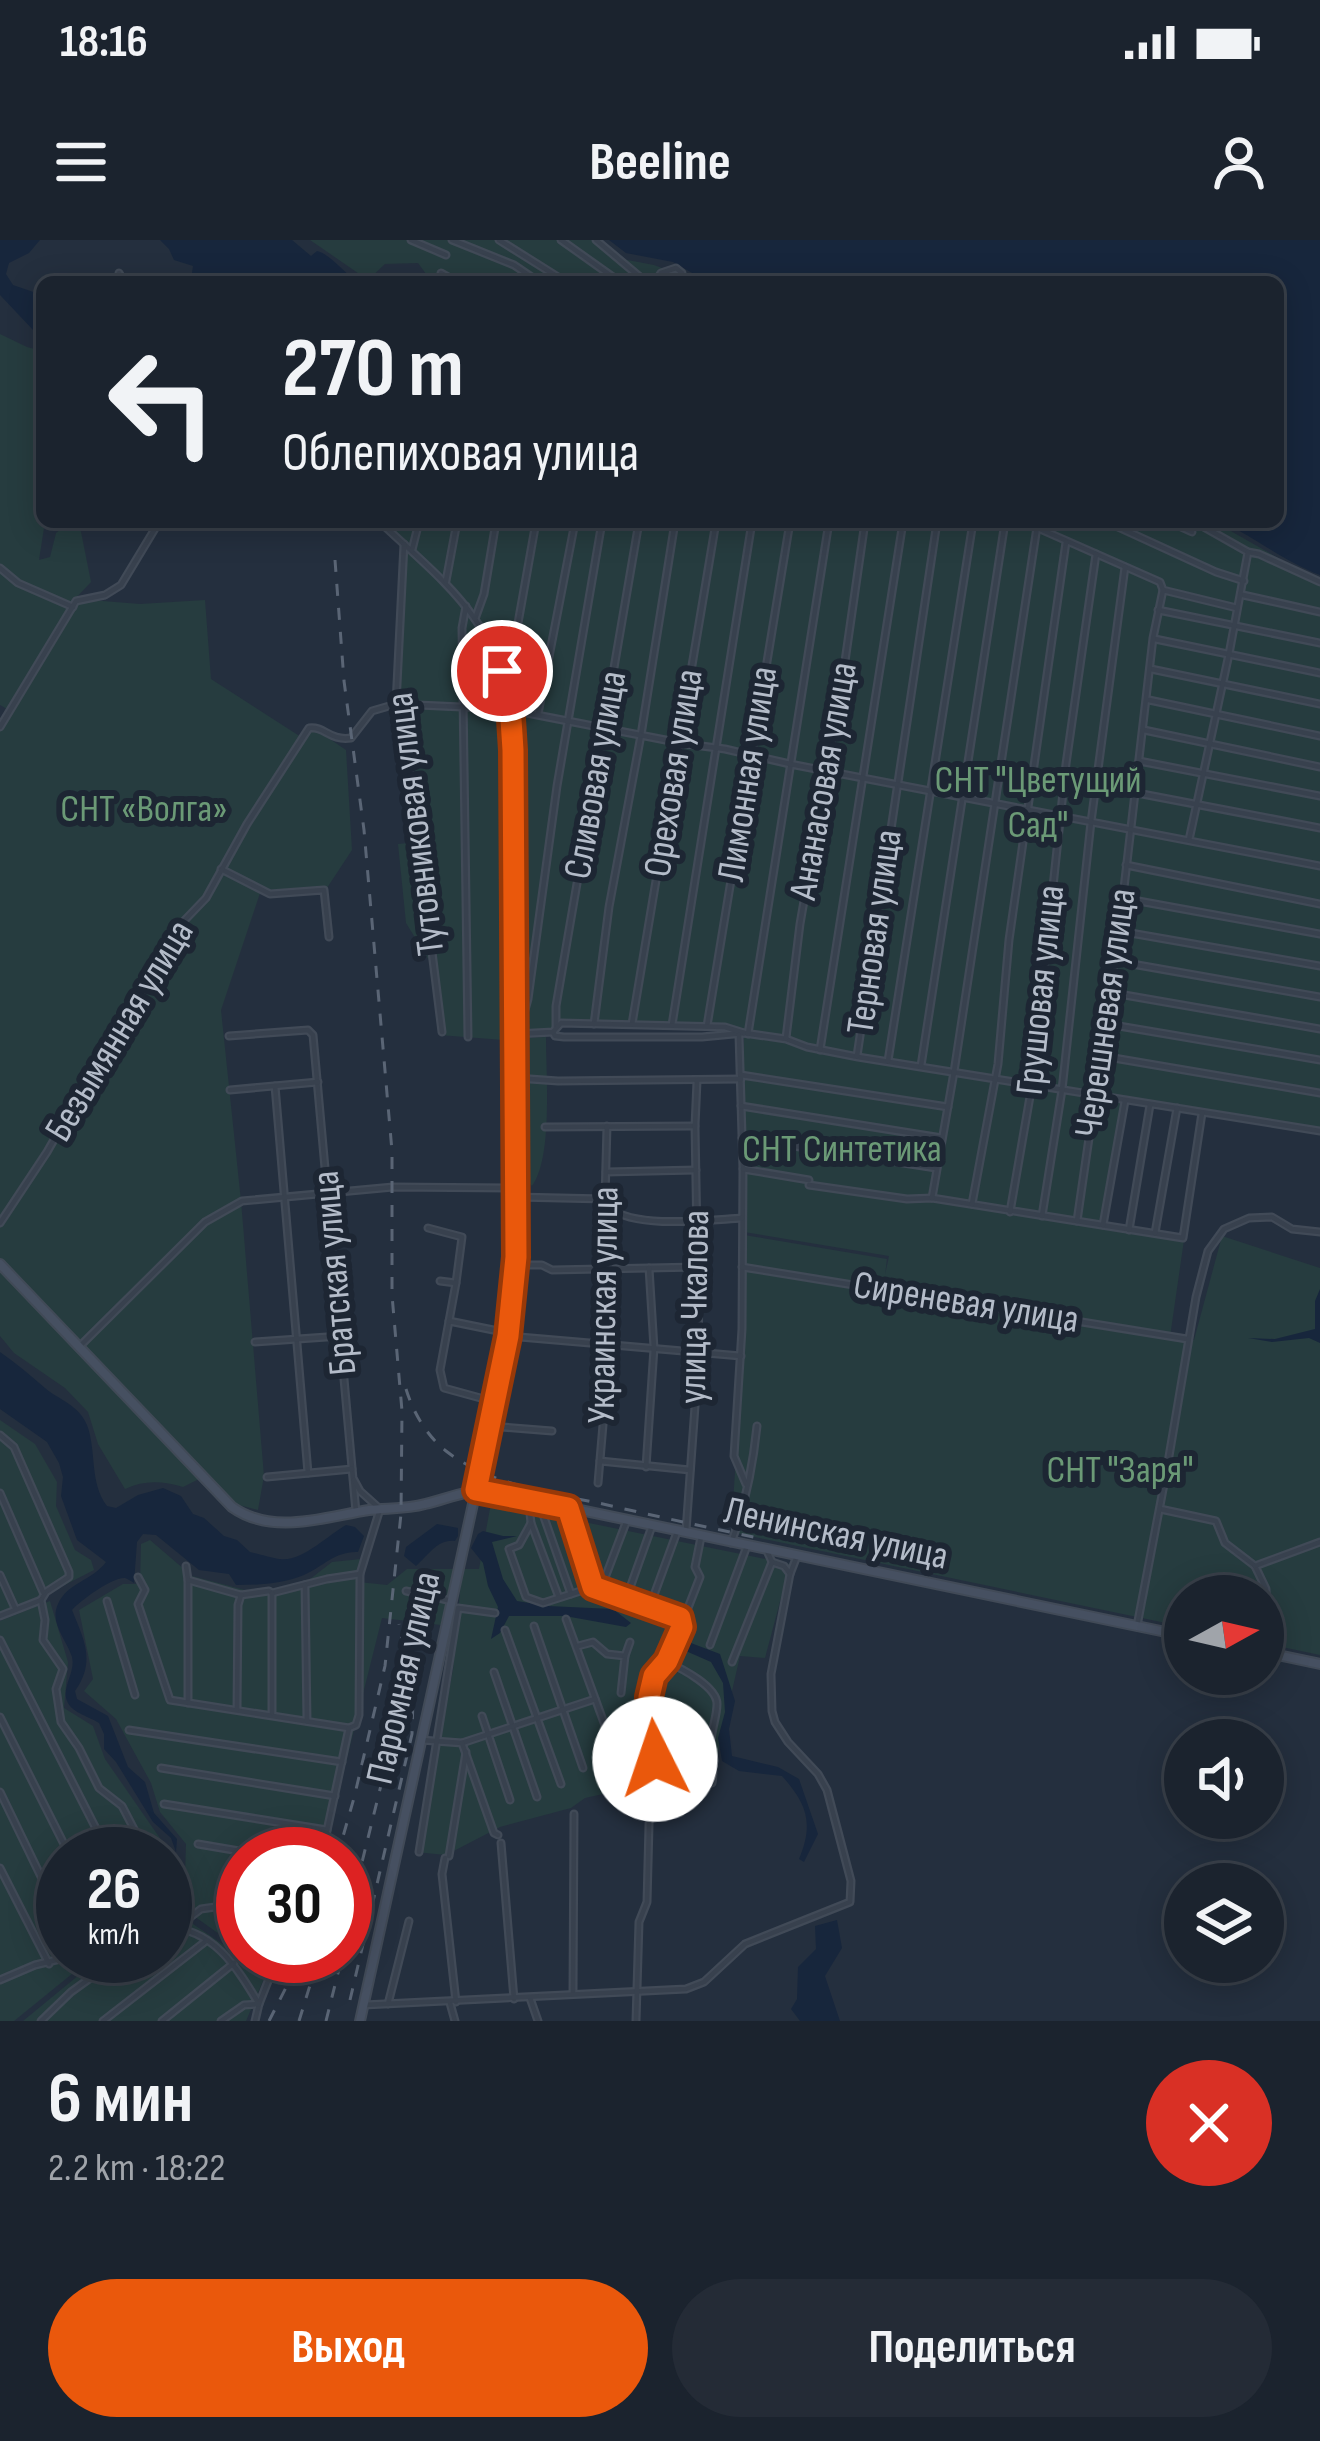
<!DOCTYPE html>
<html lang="ru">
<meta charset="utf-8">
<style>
body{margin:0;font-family:"Sofia Sans Condensed",sans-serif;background:#242b36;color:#f1f3f6;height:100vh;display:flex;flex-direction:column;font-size:45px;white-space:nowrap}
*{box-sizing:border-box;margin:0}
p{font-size:39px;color:#a0a4aa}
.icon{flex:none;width:66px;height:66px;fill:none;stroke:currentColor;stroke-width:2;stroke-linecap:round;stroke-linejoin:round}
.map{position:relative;height:1781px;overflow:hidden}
.side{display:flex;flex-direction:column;background:#1b232e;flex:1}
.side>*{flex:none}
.top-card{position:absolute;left:36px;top:36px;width:1248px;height:252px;border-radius:18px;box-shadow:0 6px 30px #0003,0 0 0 3px #39404a;background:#1b232e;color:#f1f3f6;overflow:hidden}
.needle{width:78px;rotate:82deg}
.fabs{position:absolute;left:1164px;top:1335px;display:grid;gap:24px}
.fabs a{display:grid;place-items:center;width:120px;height:120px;border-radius:50%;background:#1b232e;box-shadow:0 6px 30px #0003,0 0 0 3px #39404a;font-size:60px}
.speed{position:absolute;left:36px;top:1587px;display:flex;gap:24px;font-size:60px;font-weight:700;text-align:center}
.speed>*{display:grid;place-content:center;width:156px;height:156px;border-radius:50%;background:#1b232e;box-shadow:0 6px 30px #0003,0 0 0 3px #39404a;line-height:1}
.speed small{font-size:30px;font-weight:400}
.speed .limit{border:18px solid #d22;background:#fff;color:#111}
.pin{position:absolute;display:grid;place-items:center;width:102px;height:102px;color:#fff;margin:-51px;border:6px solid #fff;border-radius:50%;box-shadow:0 3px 12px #0007}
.me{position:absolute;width:132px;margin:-66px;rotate:356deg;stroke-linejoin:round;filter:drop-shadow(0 0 9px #0008)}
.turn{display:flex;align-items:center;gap:42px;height:252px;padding:0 48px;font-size:54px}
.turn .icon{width:156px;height:156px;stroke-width:2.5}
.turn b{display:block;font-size:84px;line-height:102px}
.round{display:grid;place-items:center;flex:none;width:126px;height:126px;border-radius:63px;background:#242b36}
.head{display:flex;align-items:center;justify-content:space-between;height:204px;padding:0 48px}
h1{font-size:72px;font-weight:700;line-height:90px}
.primary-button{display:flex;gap:24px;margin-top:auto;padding:24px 48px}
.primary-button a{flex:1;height:138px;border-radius:72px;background:#ea580c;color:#fff;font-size:48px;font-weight:700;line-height:138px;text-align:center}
.primary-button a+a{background:#242b36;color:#f1f3f6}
.status{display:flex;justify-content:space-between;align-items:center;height:84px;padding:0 60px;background:#1b232e;direction:ltr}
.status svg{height:33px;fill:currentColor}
header{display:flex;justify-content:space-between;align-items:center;height:156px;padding:0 48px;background:#1b232e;font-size:54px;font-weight:700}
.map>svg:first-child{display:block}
</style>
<div class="status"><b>18:16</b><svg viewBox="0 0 49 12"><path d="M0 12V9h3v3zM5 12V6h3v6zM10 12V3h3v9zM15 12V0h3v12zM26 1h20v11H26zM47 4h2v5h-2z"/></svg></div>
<header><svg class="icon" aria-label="menu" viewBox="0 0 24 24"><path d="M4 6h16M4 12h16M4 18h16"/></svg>Beeline<svg class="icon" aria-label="person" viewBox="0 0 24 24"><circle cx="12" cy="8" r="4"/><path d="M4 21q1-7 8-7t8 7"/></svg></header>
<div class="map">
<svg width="1320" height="1781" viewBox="0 0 1320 1781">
<rect width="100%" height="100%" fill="#242f3e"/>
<g fill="#263c3f">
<polygon points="310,0 595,0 617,18 654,25 700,42 432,42 418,23 385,24 368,40"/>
<polygon points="0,94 27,107 42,111 42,282 48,282 44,288 39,320 50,317 56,293 68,284 80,287 91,342 73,361 7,469 0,465"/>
<polygon points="377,282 1215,282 1320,342 1320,891 1127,862 1105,987 1184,1000 1170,1097 1194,1100 1222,996 1320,1028 1320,1415 1263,1403 1263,1356 1185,1356 1185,1387 731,1292 743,1112 744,995 887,1019 885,1035 889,1016 744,992 744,793 709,785 557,781 555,791 517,791 516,801 439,795 430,722 406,683 398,604 417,602 408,530 398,501 395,463 405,307"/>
<path d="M 78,359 L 140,364 L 205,360 L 211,439 L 301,497 L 309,485 L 346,510 L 352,610 L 325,651 L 272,656 L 260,653 L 221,770 L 241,961 L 264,1236 L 258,1270 L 235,1264 L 205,1236 L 183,1247 C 163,1241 144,1240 125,1249 L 98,1204 L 88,1172 L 65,1148 L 14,1113 L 0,1096 L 0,491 Z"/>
<path d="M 546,797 C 546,835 553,918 532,946 L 522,935 L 520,926 L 520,798 Z"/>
<polygon points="0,1180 35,1204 57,1242 56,1266 75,1310 91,1320 94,1330 55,1350 0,1372"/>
<polygon points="491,1263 790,1324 765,1418 740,1416 712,1539 648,1544 585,1558 571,1568 500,1587 446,1615 416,1612 453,1430 462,1329 454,1328 441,1385 382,1378 323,1614 243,1614 243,1711 184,1669 186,1604 160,1572 151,1543 116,1479 84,1451 93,1439 79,1370 123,1344 140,1344 141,1304 150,1300 192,1336 252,1352 272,1352 305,1343 332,1322 361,1319 359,1342 387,1345 407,1329 479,1329"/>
<polygon points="50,1361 68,1422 64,1468 93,1486 105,1519 173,1617 179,1671 165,1678 165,1614 63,1614 63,1716 94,1716 14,1781 0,1781 0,1381"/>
<polygon points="180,1675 266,1734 246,1781 23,1781 102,1716 165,1716 165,1683"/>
</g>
<g fill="#17263c">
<polygon points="0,0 40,0 29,13 9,23 6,34 13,45 42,55 42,96 34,91 0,55"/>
<path d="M 160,0 L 292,0 L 311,16 L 317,11 C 330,14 345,34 358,42 L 201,42 L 192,33 L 193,26 L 174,20 L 169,9 Z"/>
<path d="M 609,0 L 1320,0 L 1320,335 C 1285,322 1256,298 1222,282 L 1278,282 L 1278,42 L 708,42 L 673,22 L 626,13 Z"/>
<polygon points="1320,1049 1320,1103 1309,1098 1272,1102 1248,1098 1275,1099 1315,1089 1315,1061"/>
<path d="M 0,1112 C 16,1123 30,1135 45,1148 C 59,1160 79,1165 87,1185 C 97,1212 89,1242 107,1266 L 116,1268 L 138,1255 L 163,1248 L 181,1256 L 193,1274 L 204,1278 L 224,1296 L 237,1300 L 250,1312 C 259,1314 272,1318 280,1319 C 302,1322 328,1295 346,1285 L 355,1287 L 364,1296 L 358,1312 C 335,1311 324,1326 304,1335 C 282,1344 259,1345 236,1345 L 229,1334 L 199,1330 L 156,1295 L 143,1294 L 137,1302 L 134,1343 C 131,1341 128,1339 125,1338 C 112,1337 80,1361 72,1370 C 84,1400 96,1421 75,1451 L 77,1459 L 108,1476 L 128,1527 L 145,1542 L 154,1573 L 177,1599 L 176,1612 L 171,1598 L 153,1582 L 116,1522 L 104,1509 L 104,1494 L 99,1483 C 90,1477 73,1473 68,1463 C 60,1448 76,1433 72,1417 C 67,1400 49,1383 58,1364 C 67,1343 93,1340 106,1322 L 77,1300 L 61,1256 L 63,1237 L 59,1223 L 47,1202 L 0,1169 Z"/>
<path d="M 437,1284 L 458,1288 L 458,1296 L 455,1301 C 437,1299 429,1315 416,1326 L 404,1316 L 406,1307 Z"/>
<polygon points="483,1291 503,1296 517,1296 492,1302 503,1339 517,1361 548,1366 613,1369 631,1383 626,1387 565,1376 509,1376 500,1393 491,1399 498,1367 488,1346 483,1323 471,1308 478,1294"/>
<path d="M 683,1400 L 720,1414 L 735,1461 L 729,1489 L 732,1516 L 778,1527 L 799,1539 L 818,1594 L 804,1622 L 799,1619 C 814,1583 807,1564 782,1536 L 739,1531 L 722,1521 L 718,1498 L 725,1472 L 723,1443 L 711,1422 L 679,1408 Z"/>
<polygon points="837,1680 842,1708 825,1736 840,1781 800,1781 791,1769 797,1759 798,1727 816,1709 815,1686"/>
</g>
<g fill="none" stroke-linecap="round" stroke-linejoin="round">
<g stroke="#414a57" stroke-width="9">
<g id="street">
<polyline points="411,0 446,15"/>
<polyline points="452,0 514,25 539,42"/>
<polyline points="499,0 566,42"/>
<polyline points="561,0 620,42"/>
<polyline points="596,0 646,42"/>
<polyline points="119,33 124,42"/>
<polyline points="441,33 457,42"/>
<polyline points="655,42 661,33 676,28 682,33 682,42"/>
<path d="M 380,282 C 447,345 501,382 511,482 L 516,1017 L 508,1096 L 476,1250"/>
<polyline points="1024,282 1160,342 1163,350 1237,368"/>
<polyline points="1107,282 1216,332 1244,341"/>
<polyline points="1170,282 1192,292"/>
<polyline points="1195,282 1248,312 1259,314 1320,342"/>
<polyline points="404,304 396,464 399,495 409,528 442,792"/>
<polyline points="412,310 419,282"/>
<polyline points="0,328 18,343 73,367"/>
<polyline points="446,341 457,282"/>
<polyline points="1243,355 1320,372"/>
<polyline points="466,366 462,388 468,797"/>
<polyline points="1158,370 1320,403"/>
<polyline points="475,379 484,354 496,282"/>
<polyline points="1155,399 1320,433"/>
<polyline points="1151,429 1320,464"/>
<polyline points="502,431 515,400 536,282"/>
<polyline points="1149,460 1320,496"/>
<polyline points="538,474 575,282"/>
<polyline points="0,487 76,361 105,355 121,345 159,282"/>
<polyline points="1144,490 1320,527"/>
<polyline points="1139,521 1320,556"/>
<polyline points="1137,553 1320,588"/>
<polyline points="1189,600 1229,414 1248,312"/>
<polyline points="1126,625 1320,664"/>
<polyline points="221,629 270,654 324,650 329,697"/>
<polyline points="1122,658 1320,694"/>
<polyline points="1119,691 1320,726"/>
<polyline points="1115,721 1320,757"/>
<polyline points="1113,753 1320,789"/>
<polyline points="518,781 522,781 528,759 557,546 602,282"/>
<polyline points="594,784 609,667 641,495 675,282"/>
<polyline points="632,784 716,282"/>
<polyline points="1107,784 1320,820"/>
<polyline points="672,785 752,282"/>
<polyline points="707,786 790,282"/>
<polyline points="556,788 556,766 639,282"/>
<polyline points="553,792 555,796 564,797 702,797 744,793 786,799 807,807 858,817 1320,891"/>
<polyline points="516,794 553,792 561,783 725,787 744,793"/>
<polyline points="748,794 829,282"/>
<polyline points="739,795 743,929 742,1089 734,1216 746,1244"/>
<polyline points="229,796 308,790 313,795 356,1272"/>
<polyline points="786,798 800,684 843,435 865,282"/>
<polyline points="820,810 903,282"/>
<polyline points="857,816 937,282"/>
<polyline points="1102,816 1320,853"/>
<polyline points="888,821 973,282"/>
<polyline points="921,826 1005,282"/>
<polyline points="741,835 948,867"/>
<polyline points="516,838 558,841 741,839"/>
<polyline points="275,846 308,1233"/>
<polyline points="230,850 318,842"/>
<polyline points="741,866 942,898"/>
<polyline points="545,887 695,886"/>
<polyline points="742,898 936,928"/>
<polyline points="743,929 809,940"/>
<polyline points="606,932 696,930"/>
<polyline points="809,945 907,959 932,958 1183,998 1202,873"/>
<polyline points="516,957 605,959"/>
<polyline points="932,958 954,832 1037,287"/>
<polyline points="972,964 998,824 1009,700 1066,302"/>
<path d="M 609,968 C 637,989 707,980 742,978"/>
<polyline points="1010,972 1032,845 1066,524 1096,314"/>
<polyline points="1042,976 1062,850 1091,582 1125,327"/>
<polyline points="1077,981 1119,691 1153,398 1163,350"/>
<path d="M 0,983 L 47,912 L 93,831 L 108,815 L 118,791 L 182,683 L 206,658 L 247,584 L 309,488 C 325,486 329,501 351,498 L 372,471 L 396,464 L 506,469 L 686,504 L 725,509 L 790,524 L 1320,626"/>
<polyline points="1103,985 1125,861"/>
<polyline points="428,988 462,997 456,1043"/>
<polyline points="1129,990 1150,865"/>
<polyline points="1155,993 1177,868"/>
<polyline points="515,1025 542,1025 552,1030 697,1027"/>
<polyline points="742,1027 1187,1099"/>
<polyline points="440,1041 456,1043 440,1130 444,1148 495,1162"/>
<polyline points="449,1081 508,1093"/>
<polyline points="508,1096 741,1116"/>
<polyline points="255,1102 341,1096"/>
<polyline points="79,1107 205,982 242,961 393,947 516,948"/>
<polyline points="490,1186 552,1191"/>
<polyline points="0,1195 14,1207 69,1332 69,1337 46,1352 41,1360 45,1380 43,1400 63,1429 56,1449 61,1482 79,1508 99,1548 122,1566 147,1614"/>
<polyline points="600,1221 690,1230"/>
<polyline points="646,1227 654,1108 649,1028"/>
<polyline points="267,1237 352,1229"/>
<path d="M 598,1243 L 610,1103 L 610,1088 L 605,1085 L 605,1080 C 608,1052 616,983 605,959 L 607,886"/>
<polyline points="0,1253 43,1352"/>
<polyline points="539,1261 530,1274 531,1283 558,1355"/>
<polyline points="539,1263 571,1354"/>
<polyline points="568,1268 593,1347"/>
<polyline points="1160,1269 1216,1281 1225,1303 1255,1326 1266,1349 1267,1366 1263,1376"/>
<polyline points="531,1283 519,1305 509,1309 526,1357 543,1363 593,1347 680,1378 682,1387"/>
<polyline points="686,1291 699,1111 695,886 697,841"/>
<path d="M 731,1303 C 745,1266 753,1225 757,1186"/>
<polyline points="772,1322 784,1326 790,1334 797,1316"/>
<polyline points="186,1326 188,1340 188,1463"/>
<polyline points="1255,1326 1320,1302"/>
<polyline points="0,1335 15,1368"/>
<polyline points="138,1337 145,1350 138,1364 170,1460 349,1488"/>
<polyline points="188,1340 241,1355 269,1351 272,1353 327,1339 360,1334"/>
<polyline points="305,1345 307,1481"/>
<polyline points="406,1351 452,1361"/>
<polyline points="600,1351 627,1280"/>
<polyline points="626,1359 652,1286"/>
<polyline points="107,1361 135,1455"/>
<polyline points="650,1366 677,1292"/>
<polyline points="0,1376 41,1360"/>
<polyline points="566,1379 611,1502"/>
<polyline points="534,1386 583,1528"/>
<polyline points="1137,1386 1166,1234 1196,1057 1208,1011 1224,989 1249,978 1272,977 1292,989 1320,992"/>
<polyline points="505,1390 561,1544"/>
<polyline points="0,1400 109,1614"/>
<polyline points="710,1405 747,1306"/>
<polyline points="578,1406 593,1402 607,1414 625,1416 621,1453"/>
<polyline points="625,1416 630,1402"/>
<path d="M 667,1422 C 683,1429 717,1447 717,1464 C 717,1477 711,1490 711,1503 C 711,1517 715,1529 712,1543"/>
<polyline points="732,1422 772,1322 767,1311"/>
<polyline points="494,1432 537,1557"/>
<polyline points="237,1469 238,1365 241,1355"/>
<polyline points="272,1473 272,1353"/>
<polyline points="482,1476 510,1560"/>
<polyline points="0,1477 69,1614"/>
<polyline points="129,1490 342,1522"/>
<polyline points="421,1500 462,1503 595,1459"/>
<polyline points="462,1503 494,1593 498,1595"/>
<polyline points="161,1528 335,1556"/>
<polyline points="0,1552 63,1682"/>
<polyline points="164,1564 327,1590"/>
<polyline points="501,1603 514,1759"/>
<polyline points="198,1604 257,1614"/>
<polyline points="419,1612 458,1368 495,1373"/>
<polyline points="322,1614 349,1488 356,1485 359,1475 360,1334 380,1269 360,1251 354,1240"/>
<polyline points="449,1616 466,1512"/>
<polyline points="445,1618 442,1634 456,1762"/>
<polyline points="0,1628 49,1724"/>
<polyline points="165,1649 169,1665 165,1670"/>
<polyline points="180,1685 201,1669 243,1663"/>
<path d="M 165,1687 C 213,1688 236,1726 259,1764 L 255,1781"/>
<polyline points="0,1740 35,1725 73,1716"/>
<polyline points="573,1754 574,1574"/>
<polyline points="530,1758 538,1781"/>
<polyline points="450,1763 455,1781"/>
<polyline points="388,1764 409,1681"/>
<polyline points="364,1765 686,1749 704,1742 745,1704 850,1662 851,1641 827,1550 818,1534 788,1502 775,1482 772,1471 771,1434 790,1334"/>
<polyline points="41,1781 71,1752 121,1716"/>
<polyline points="103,1781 206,1701"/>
<polyline points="162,1781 234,1723"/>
<polyline points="221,1781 244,1765 259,1764 272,1731 282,1716"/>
<polyline points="636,1781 639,1682 647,1662 650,1547 659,1491 649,1457 654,1436 667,1422 700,1337 695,1327 701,1297"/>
</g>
</g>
<g stroke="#414a57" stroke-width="12">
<g id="secondary">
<path d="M 0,1024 L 232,1267 C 273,1296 324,1277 369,1270 C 388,1268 407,1269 425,1264 C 447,1259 467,1249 489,1251 L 1185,1396"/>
<polyline points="1263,1412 1320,1424"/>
<polyline points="360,1781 476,1250"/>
</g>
</g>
<use href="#street" stroke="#38414e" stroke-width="4.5"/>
<use href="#secondary" stroke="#465061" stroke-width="8"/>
<g stroke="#5a6575" stroke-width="3" stroke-dasharray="12 12" stroke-linecap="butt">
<polyline points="335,320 344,441 364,590 392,911 392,1055 402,1171 401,1274 385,1426 354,1558 338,1614"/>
<path d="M 406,1149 C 413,1172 426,1195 446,1211 C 490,1245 550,1253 603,1264 C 655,1276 706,1287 758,1298"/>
<polyline points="345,1691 388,1517"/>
<polyline points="350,1760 412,1494 413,1457 399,1384"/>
<polyline points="269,1781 302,1716"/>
<polyline points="299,1781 319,1716"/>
<polyline points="326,1781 342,1717"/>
</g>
</g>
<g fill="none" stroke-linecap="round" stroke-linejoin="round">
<g stroke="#983908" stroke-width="30">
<polyline id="route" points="502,431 510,464 513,510 516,1017 508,1096 476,1250 568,1268 593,1347 680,1378 682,1387 667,1421 654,1436 649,1457 659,1492 655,1519"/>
</g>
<use href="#route" stroke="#ea580c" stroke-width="21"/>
</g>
<g text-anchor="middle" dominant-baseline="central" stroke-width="12" stroke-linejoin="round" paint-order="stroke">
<g font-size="39" fill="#b4bcc9" stroke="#1d2633">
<text transform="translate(674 533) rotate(-81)">Ореховая улица</text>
<text transform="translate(748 534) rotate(-81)">Лимонная улица</text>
<text transform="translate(596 535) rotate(-80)">Сливовая улица</text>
<text transform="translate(824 541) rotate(-80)">Ананасовая улица</text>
<text transform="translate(416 584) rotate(-97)">Тутовниковая улица</text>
<text transform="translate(875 692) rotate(-82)">Терновая улица</text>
<text transform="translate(1041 750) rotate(-84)">Грушовая улица</text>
<text transform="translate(1106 773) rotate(-82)">Черешневая улица</text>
<text transform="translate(120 791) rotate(-59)">Безымянная улица</text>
<text transform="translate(335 1033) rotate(-95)">Братская улица</text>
<text transform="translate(966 1063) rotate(9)">Сиреневая улица</text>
<text transform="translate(604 1065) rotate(-89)">Украинская улица</text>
<text transform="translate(695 1067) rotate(-89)">улица Чкалова</text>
<text transform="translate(836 1294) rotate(12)">Ленинская улица</text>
<text transform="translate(404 1438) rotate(-77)">Паромная улица</text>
</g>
<g font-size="39" fill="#6b9a76" stroke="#1d2633">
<text x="1038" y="540">СНТ "Цветущий<tspan x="1038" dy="45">Сад"</tspan></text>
<text x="144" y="569">СНТ «Волга»</text>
<text x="842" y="909">СНТ Синтетика</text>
<text x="1120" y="1230">СНТ "Заря"</text>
</g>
</g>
</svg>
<div class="fabs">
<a><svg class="needle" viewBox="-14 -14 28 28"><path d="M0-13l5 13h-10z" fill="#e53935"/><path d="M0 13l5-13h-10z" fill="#a0a4aa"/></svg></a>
<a><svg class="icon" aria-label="sound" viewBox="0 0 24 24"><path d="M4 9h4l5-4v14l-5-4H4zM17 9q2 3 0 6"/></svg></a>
<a><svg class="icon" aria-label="layers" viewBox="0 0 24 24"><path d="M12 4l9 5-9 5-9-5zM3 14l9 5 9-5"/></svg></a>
</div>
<div class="speed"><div>26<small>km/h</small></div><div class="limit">30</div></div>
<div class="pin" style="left:502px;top:431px;background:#d93025"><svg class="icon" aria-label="arrive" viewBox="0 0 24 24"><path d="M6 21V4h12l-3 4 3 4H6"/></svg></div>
<svg class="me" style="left:655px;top:1519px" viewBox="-20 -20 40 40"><circle r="19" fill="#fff"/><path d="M0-13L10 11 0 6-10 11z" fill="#ea580c"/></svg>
<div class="top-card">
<div class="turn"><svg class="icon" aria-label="left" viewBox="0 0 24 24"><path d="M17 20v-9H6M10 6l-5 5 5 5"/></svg><div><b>270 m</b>Облепиховая улица</div></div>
</div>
</div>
<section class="side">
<div class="head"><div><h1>6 мин</h1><p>2.2 km · 18:22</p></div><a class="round" style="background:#d93025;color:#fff"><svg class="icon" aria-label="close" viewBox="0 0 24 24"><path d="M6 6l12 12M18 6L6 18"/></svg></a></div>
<div class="primary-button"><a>Выход</a><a>Поделиться</a></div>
</section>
